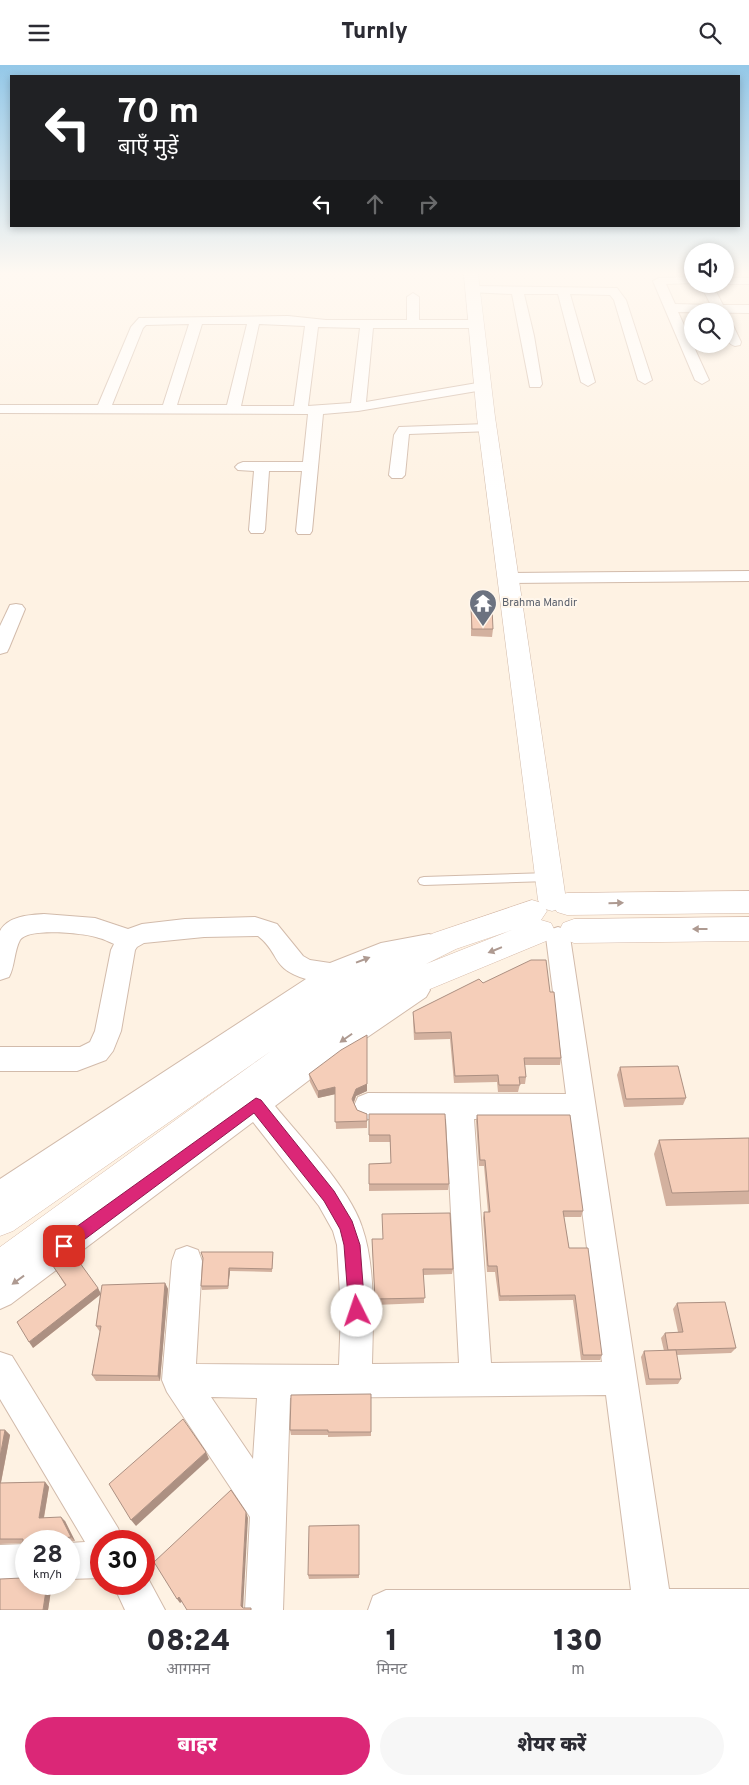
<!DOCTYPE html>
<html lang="hi">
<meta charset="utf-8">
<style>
body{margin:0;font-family:Overpass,"Noto Sans Devanagari",sans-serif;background:#f7f7f7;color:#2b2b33;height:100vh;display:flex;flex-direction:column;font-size:19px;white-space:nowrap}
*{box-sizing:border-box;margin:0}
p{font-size:16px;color:#7c7c81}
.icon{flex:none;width:28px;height:28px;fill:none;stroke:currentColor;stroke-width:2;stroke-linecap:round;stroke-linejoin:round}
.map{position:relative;height:1545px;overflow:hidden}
.panel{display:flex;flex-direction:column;background:#fff;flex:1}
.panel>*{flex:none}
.guide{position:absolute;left:10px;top:10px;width:730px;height:152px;border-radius:0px;box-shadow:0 2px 8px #0003;background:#202124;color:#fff;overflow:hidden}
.controls{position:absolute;left:684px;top:178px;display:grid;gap:10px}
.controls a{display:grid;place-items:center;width:50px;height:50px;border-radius:50%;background:#fff;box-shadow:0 2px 8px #0003;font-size:25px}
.speed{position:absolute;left:15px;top:1465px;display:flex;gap:10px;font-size:25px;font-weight:700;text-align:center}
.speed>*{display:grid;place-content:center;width:65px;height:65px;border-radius:50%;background:#fff;box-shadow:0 2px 8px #0003;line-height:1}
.speed small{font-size:12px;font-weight:400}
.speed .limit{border:8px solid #d22;background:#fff;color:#111}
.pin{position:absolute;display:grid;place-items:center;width:42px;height:42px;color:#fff;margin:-21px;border-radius:10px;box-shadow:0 2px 8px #0006}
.me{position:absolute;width:55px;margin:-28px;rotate:356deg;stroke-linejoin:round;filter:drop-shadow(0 0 4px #0008)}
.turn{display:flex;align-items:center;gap:18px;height:105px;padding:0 25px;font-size:22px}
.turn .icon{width:65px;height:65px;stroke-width:2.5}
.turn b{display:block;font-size:35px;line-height:42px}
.lanes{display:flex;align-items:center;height:48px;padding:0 25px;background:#0003;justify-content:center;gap:25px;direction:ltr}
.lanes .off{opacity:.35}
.eta{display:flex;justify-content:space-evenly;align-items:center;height:85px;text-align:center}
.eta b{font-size:30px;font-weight:800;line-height:35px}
.primary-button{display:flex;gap:10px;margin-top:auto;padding:10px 25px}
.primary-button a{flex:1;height:58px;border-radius:30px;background:#db2777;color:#fff;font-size:20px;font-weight:800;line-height:58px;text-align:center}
.primary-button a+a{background:#f7f7f7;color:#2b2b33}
header{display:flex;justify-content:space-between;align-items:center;height:65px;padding:0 25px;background:#fff;font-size:22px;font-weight:800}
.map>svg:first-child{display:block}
</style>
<header><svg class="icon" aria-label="menu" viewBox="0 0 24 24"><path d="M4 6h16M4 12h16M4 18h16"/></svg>Turnly<svg class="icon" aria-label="search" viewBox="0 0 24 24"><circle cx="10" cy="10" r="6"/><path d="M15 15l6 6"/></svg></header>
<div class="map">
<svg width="749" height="1545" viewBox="0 0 749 1545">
<rect width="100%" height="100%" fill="#fef2e3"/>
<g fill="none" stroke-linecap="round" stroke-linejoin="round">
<g stroke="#d2bbab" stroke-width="2">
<polygon id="service" points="549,808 553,809 555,812 553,815 549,816 424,820 420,819 418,816 420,813 424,812"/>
</g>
<g stroke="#d2bbab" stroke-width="2">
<g id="minor">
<polygon points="692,212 692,218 666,219 675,239 711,240 700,219 712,219 723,240 749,240 749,248 678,247 709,315 702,319 695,315 653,216 659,213"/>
<polygon points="725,213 749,213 749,219 722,219 725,219"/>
<polygon points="473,221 617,223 626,235 652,315 645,319 638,315 614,235 610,230 570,229 595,317 588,321 581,317 558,229 524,229 534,271 542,319 540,322 530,322 512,229 469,227 467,225 469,223"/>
<path d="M 413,228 L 419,232 L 419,255 L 476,255 L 482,259 L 476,263 L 373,263 L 366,337 L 483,317 L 490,321 L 483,325 L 358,346 L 323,349 L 312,466 L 310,469 L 298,469 L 296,466 L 302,406 L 269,406 L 265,465 L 263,468 L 251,468 L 249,465 L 254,406 L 238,405 L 235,402 L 238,399 L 243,397 L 303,397 L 308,349 L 0,348 L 0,340 L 98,340 L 131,262 L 139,253 L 288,251 L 326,255 L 407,255 L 407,232 ZM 189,259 L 163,340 L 112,340 L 143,263 L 146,260 ZM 202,259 L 247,259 L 227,340 L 177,340 ZM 259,259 L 305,261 L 294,341 L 241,341 ZM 318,262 L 360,263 L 351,338 L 308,341 Z"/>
<path d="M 725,252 L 731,256 L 741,277 L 740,280 L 735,281 C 723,278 725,262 725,252 Z"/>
<polygon points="487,359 492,360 494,363 492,366 409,369 405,410 402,413 392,413 389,410 394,370 399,362"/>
<polygon points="749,506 749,516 507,518 501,517 498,513 501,509 507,508"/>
<polygon points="16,539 22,540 25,544 9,583 7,587 0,589 0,561 10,540"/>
<path d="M 44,849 L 95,853 L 128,864 L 142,859 L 185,854 L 255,852 L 277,859 L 303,891 L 310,895 L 330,898 L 381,878 L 429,869 L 438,872 L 441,879 L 438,886 L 383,898 L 353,909 L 10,1141 L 0,1145 L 0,1114 L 306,914 C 270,903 281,889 258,871 L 204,872 L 144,878 L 137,882 L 135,885 L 121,966 L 113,986 L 106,995 L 77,1006 L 0,1006 L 0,982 L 80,982 L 90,977 L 95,966 L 111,885 L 114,879 C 109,877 104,874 99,873 C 86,868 28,862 20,875 C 14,886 15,901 9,912 L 0,915 L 0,866 C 8,851 29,850 44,849 Z"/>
<path d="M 558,862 L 567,865 L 570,872 L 669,1524 L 749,1524 L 749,1545 L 368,1545 L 373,1531 L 386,1525 L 631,1525 L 606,1330 L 290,1333 L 283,1545 L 245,1545 L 250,1452 L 167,1327 L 162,1315 L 172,1196 L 176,1185 L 187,1181 L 198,1185 L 202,1196 L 196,1299 L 339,1300 L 341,1246 L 337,1180 L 333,1166 L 319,1141 L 253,1057 L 11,1239 L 0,1244 L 0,1209 L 332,968 L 408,918 L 417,914 L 426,918 L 430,925 L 426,932 L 350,984 L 275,1041 C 301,1073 350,1124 362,1162 C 376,1202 373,1257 372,1299 L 459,1298 L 446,1054 L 368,1054 L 358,1050 L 354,1041 L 358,1032 L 368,1028 L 566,1029 L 546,872 L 549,865 ZM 474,1054 L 570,1054 L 602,1297 L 491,1298 ZM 211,1332 L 257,1333 L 253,1394 Z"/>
<polygon points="0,1287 12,1291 118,1463 123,1476 101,1476 101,1513 69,1514 69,1478 85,1477 0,1334"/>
<polygon points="26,1479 26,1515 0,1516 0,1480"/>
<polygon points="144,1506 165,1545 125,1545 113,1519 144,1519"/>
</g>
</g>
<g stroke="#d2bbab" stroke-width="1">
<polygon id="tertiary" points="464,209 478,209 495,352 566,835 562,843 552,846 542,843 538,835 477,352"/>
</g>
<g stroke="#d6baa9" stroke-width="1">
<g id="secondary">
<polygon points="749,826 749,848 567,850 557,847 552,839 557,831 567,828"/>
<path d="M 532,835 L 542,838 L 547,846 L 541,855 L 551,858 L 555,866 L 551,874 L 406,934 L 344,968 L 13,1218 L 0,1224 L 0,1182 L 271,986 L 13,1166 L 0,1171 L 0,1132 L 271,950 L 339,913 L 434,868 ZM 512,865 L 426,899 L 456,884 Z"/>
<polygon points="749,852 749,876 574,878 563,874 559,866 563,858 574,854"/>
</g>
</g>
<use href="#service" fill="#fff" fill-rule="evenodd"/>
<use href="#minor" fill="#fff" fill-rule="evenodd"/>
<use href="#tertiary" fill="#fff" fill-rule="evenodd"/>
<use href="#secondary" fill="#fff" fill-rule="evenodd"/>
</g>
<g fill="#d3b19f">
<polygon points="471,543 493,564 492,572 471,571"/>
<polygon points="550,927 561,993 560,1000 525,1000 526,1012 525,1019 520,1019 518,1027 498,1027 497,1017 454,1018 450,974 414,975 413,954 413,947"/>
<polygon points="367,970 367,1026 356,1031 354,1038 357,1045 367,1049 367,1063 336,1064 335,1029 318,1033 310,1017 309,1009"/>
<polygon points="620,1002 686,1033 683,1040 624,1042 617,1010"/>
<polygon points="369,1049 449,1119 448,1125 369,1126 369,1099 391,1098 390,1077 369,1077"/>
<polygon points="477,1050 583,1146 581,1152 564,1152 569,1183 602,1290 600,1295 581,1295 573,1235 499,1236 495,1207 487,1207 483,1153 484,1147 488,1147 484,1101 479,1101 476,1056"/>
<polygon points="749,1073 749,1139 666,1141 654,1089 659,1075"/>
<polygon points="372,1174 453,1204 452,1209 424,1210 424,1238 375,1240"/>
<polygon points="273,1187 273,1190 272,1207 230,1206 228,1224 202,1225 201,1221 203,1193"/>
<polygon points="53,1201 98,1223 100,1228 165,1218 168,1224 160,1316 96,1316 92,1310 100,1267 96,1261 100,1230 33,1283 65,1220"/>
<polygon points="677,1238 736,1283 731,1288 676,1290 681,1314 678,1319 646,1320 641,1292 644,1286 664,1286 661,1273 665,1268 678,1267 673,1244"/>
<polygon points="371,1329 371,1371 328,1372 328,1370 291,1370 290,1365"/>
<polygon points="0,1365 5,1365 10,1370 1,1418 45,1417 49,1422 44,1453 65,1456 75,1476 69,1477 26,1476 52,1519 48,1545 0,1545 22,1513 23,1478 0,1479"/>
<polygon points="359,1460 359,1513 309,1514 308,1510"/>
</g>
<g fill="#ac9082">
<polygon points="367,1019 367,1026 356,1031 352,1042 352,1034 356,1024"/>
<polygon points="335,1022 336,1029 318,1033 318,1026"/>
<polygon points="229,1203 230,1206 228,1224 228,1221"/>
<polygon points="165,1218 168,1224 160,1316 158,1311"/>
<polygon points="98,1223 101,1229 33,1283 29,1277"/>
<polygon points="5,1365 10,1370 0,1422 0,1392"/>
<polygon points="206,1387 209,1394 136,1461 131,1455"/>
<polygon points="45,1417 49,1422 43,1457 39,1453"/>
<polygon points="246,1447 248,1453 243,1545 241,1541"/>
<polygon points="61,1452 65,1456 75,1476 71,1472"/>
<polygon points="47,1519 52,1519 48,1545 43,1545"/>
<polygon points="179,1532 183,1536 180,1538 177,1534"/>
</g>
<g fill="#f5ceb9" stroke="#ac9082">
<polygon points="471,543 492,543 493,564 472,564"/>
<polygon points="531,895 546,895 550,927 554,927 561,993 524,993 526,1012 519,1012 520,1020 499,1020 498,1010 455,1011 451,967 415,968 413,947 479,914 483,918"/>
<polygon points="367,970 367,1019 356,1024 352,1034 357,1045 367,1049 367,1056 335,1057 335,1022 318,1026 309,1009 341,985"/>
<polygon points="678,1001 686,1033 626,1034 620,1002"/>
<polygon points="369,1049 445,1049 449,1119 369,1119 369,1099 391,1098 390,1070 369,1070"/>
<polygon points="477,1050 570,1050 583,1146 563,1146 569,1183 588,1183 602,1290 583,1290 575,1230 500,1231 497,1201 488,1201 484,1147 490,1147 485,1095 480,1095"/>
<polygon points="749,1073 749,1126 672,1128 659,1075"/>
<polygon points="450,1148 453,1204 423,1204 425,1233 375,1234 372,1174 383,1174 382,1149"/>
<polygon points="72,1187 98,1223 29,1277 17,1257 66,1220 53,1201"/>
<polygon points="201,1187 273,1187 272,1204 229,1203 228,1221 201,1221 203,1193"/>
<polygon points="165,1218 158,1311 92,1310 101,1261 96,1261 102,1220"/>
<polygon points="725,1237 736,1283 668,1285 665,1268 683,1267 677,1238"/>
<polygon points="676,1285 681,1314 649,1314 644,1286"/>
<polygon points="371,1329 371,1367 328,1367 328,1365 290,1365 291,1330"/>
<polygon points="183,1354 206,1387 131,1455 109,1419"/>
<polygon points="0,1365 5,1365 0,1392"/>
<polygon points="45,1417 39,1453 61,1452 71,1472 63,1473 63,1476 26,1476 26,1519 47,1519 43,1545 0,1545 0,1514 22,1513 23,1474 0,1474 0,1418"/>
<polygon points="231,1425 246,1447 241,1541 243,1543 251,1543 251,1545 187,1545 179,1532 177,1534 154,1497"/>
<polygon points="359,1460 359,1510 308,1510 309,1461"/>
</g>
<defs><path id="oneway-solid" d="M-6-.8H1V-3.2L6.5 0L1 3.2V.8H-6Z" transform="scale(1.25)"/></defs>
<g fill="#ae9a91">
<use href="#oneway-solid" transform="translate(616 838) rotate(-1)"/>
<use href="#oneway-solid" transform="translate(700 864) rotate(180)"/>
<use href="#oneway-solid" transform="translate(495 885) rotate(158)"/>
<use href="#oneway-solid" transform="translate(363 895) rotate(-21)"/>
<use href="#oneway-solid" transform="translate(346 973) rotate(145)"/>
<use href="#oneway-solid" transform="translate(18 1215) rotate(144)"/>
</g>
<linearGradient id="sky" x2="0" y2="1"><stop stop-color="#94c8e8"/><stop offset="0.49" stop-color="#fff9f2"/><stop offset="1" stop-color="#fff9f2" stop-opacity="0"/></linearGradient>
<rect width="749" height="425" fill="url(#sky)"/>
<polygon fill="#db2777" stroke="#8e194d" points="256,1033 261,1035 334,1126 352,1156 360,1180 365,1246 363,1252 357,1254 351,1252 349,1246 344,1180 340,1164 324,1136 254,1048 69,1186 64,1188 58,1186 56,1181 58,1175"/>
<defs>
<g id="temple-pin" transform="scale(1.4375)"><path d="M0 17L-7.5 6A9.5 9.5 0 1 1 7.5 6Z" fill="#6b7280" stroke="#fff6eb"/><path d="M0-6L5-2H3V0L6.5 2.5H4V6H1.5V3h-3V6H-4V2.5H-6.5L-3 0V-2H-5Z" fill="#fff"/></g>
</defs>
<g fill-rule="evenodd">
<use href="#temple-pin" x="483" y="538"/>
</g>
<g text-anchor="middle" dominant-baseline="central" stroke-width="4" stroke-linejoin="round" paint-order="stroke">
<g font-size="11" fill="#5b616d" stroke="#fff6eb" text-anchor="start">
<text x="502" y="538">Brahma Mandir</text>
</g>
</g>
</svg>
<div class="controls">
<a><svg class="icon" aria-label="sound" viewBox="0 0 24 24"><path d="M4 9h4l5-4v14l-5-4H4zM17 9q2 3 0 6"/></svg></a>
<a><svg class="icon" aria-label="search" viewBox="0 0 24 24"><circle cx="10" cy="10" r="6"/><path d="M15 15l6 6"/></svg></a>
</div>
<div class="speed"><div>28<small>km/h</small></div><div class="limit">30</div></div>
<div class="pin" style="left:64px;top:1181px;background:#d93025"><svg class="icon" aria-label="arrive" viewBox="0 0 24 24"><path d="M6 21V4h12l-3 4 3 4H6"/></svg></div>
<svg class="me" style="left:357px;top:1246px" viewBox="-20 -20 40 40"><circle r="19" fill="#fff"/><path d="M0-13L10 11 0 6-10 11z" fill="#db2777"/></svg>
<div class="guide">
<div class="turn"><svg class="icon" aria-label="left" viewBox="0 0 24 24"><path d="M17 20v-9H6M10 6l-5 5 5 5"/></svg><div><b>70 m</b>बाएँ मुड़ें</div></div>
<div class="lanes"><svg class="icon" aria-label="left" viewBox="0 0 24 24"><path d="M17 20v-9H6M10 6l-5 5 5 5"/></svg><svg class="icon off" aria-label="ahead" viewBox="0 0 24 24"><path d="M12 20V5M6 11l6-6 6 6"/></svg><svg class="icon off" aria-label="right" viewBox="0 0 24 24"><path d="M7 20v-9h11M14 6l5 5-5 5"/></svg></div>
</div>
</div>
<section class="panel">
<div class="eta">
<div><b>08:24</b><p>आगमन</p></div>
<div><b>1</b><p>मिनट</p></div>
<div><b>130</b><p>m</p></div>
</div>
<div class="primary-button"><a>बाहर</a><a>शेयर करें</a></div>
</section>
